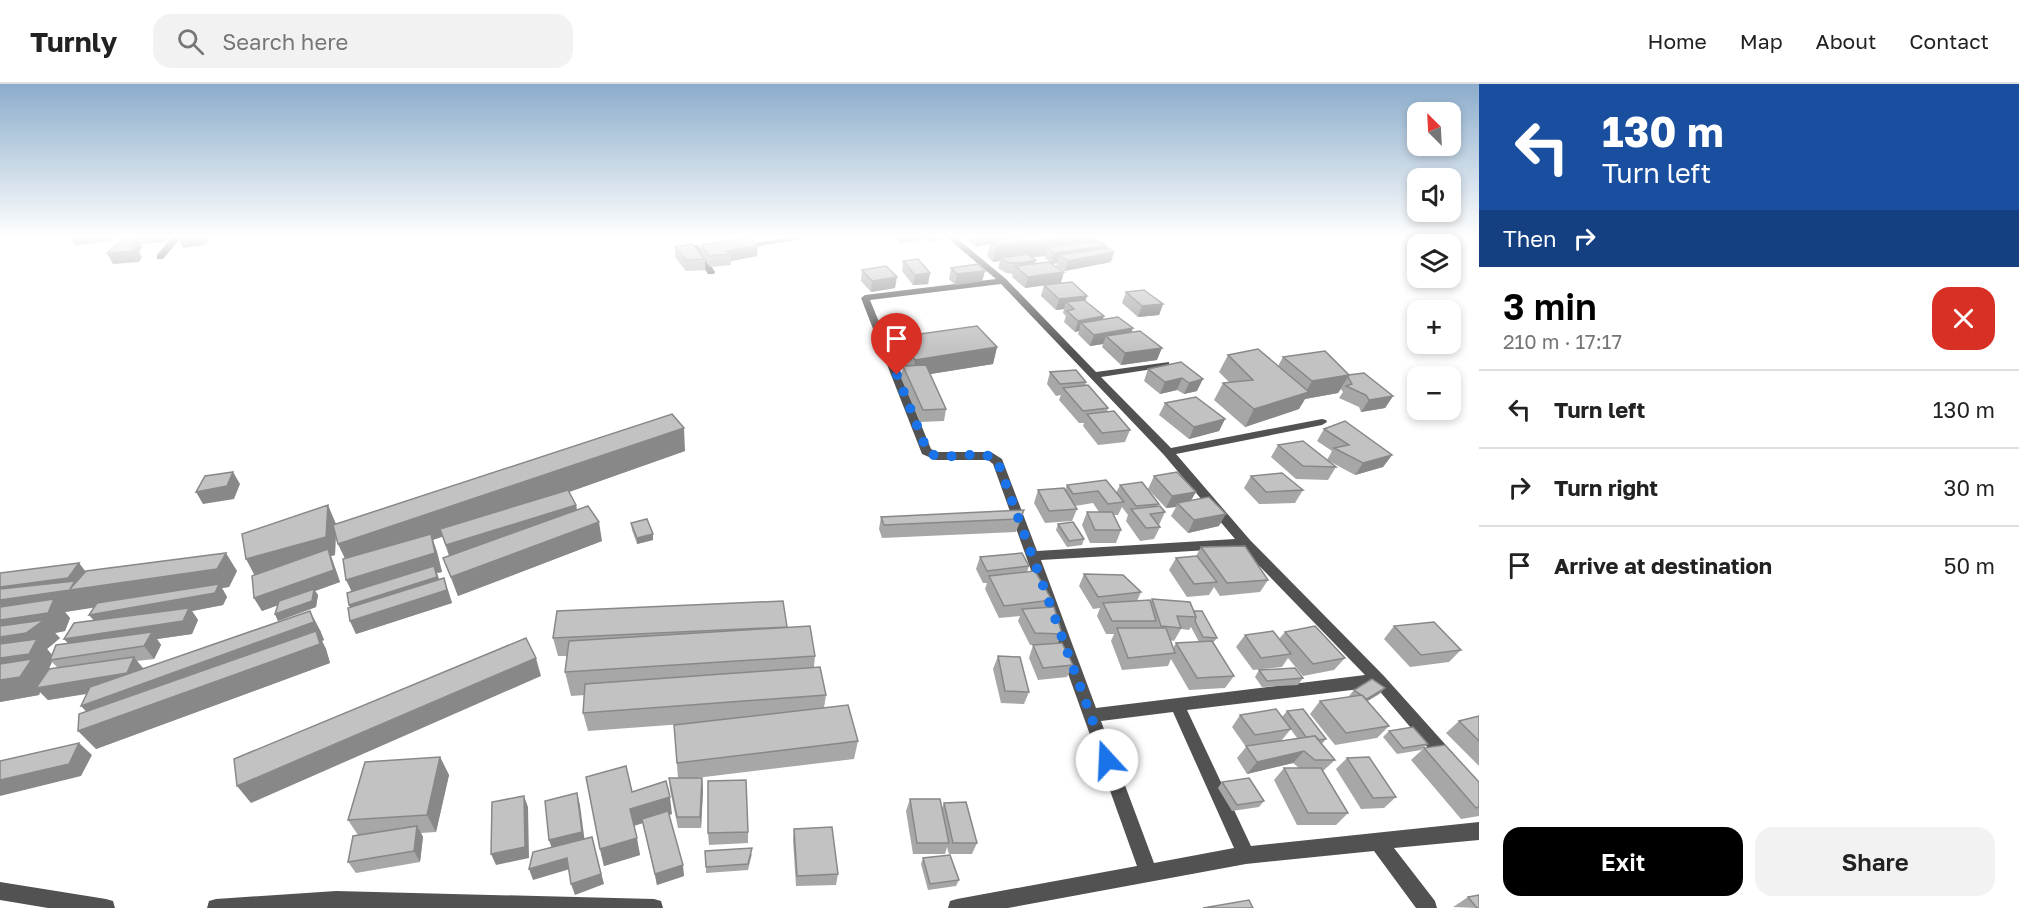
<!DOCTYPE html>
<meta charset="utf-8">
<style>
body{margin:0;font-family:"Golos Text",sans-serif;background:#f2f2f2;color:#222;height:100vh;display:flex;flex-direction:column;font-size:22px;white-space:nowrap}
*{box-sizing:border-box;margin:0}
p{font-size:20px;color:#767676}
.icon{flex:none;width:33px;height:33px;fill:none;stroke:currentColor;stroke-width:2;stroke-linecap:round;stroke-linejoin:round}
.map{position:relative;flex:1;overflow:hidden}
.drawer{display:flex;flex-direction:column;background:#fff;width:540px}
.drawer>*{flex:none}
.guide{background:#1a4fa0;color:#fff;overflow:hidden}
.needle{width:39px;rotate:336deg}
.tools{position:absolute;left:1407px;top:18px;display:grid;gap:12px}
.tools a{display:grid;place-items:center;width:54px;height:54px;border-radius:12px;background:#fff;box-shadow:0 3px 9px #0003;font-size:30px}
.pin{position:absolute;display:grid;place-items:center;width:51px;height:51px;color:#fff;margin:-62px -26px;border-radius:50% 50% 50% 0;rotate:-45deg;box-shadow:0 0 6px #0007}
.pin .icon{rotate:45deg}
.me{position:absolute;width:66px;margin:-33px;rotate:340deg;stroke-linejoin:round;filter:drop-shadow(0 0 4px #0008)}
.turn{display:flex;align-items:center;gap:21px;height:126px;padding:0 24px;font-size:27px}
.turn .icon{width:78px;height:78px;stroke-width:2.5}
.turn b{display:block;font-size:42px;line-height:51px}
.then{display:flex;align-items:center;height:57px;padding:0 24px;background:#0003;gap:12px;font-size:22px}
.round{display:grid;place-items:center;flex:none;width:63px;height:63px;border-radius:18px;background:#f2f2f2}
.head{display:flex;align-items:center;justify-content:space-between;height:102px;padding:0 24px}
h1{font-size:36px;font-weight:600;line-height:45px;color:#000}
.primary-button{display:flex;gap:12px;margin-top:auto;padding:12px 24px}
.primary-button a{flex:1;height:69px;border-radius:18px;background:#000;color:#fff;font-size:24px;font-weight:600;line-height:69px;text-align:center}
.primary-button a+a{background:#f2f2f2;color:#222}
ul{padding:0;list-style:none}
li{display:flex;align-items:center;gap:18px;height:78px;padding:0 24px;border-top:2px solid #e0e0e0}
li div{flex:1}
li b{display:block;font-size:22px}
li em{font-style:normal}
header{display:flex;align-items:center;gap:36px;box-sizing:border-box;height:84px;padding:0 30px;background:#fff;border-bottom:2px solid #e0e0e0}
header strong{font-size:28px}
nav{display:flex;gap:33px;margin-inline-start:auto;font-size:21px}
.search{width:420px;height:54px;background:#f2f2f2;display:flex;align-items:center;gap:15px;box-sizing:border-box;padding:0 21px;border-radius:18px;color:#767676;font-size:22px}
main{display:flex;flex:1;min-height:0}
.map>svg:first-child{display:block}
</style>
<header>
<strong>Turnly</strong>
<div class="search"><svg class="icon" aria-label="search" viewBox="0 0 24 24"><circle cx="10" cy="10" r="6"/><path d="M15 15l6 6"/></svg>Search here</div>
<nav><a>Home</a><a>Map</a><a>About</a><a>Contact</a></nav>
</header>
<main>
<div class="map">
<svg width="1479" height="824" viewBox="0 0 1479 824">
<rect width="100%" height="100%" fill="#fff"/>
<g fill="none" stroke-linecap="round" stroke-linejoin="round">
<g fill="#525252" fill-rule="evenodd">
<polygon points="173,152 182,152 163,175 157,175 157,171"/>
<polygon points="797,152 820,152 741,165 737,163 741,161"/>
<path d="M 945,152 L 954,152 L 1006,195 L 1096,288 L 1169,278 L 1169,282 L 1166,283 L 1101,293 L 1171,364 L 1322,335 L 1326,336 L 1327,338 L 1322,341 L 1176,370 L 1250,456 L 1384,592 L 1453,669 L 1455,674 L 1453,679 L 1447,681 L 1441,679 L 1376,603 L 1187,626 L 1251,762 L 1479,738 L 1479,756 L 1394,764 L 1435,817 L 1437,824 L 1416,824 L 1374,767 L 1246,780 L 1008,824 L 948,824 L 950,817 L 957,815 L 1137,782 L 993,380 L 988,376 L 936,376 L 922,370 L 861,214 L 865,211 L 996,195 ZM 1001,200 L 1164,371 L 1235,455 L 1037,467 L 1002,375 L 991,368 L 938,368 L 931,365 L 870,216 ZM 1242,464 L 1365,591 L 1096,624 L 1041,476 ZM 1173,628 L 1234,764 L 1154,779 L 1101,637 Z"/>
<polygon points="692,161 698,161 715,188 714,190 708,190 691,163"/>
<polygon points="0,798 106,815 113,817 115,824 48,824 0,816"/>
<polygon points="336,807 654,815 661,817 663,824 207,824 209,817 216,815"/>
</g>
</g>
<g fill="#a7a7a7" fill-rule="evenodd">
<polygon points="894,152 922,152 921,156 899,159"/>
<polygon points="922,152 942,152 942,156 927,158"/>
<path d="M 963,152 L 1099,152 L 1097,158 L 1106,162 L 1105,164 L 1111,178 L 1065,187 L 1056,182 L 1057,179 L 1052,180 L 1061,199 L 1025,204 L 1012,193 L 1013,190 L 1006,189 L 998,184 L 1000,177 L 993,178 L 987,172 L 990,160 L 976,163 ZM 1046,172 L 1045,174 L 1051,179 L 1035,180 L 1031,173 Z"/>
<polygon points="701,161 757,172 731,177 731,181 710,183 705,176 705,186 686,187 675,173 675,163 701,171"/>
<polygon points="903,177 930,189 928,200 913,201 902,187"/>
<polygon points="951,184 985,187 982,197 955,201 949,195"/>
<polygon points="862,186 895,204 871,208 861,197"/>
<polygon points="1044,201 1087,212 1085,217 1103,235 1132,248 1157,276 1121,281 1102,263 1103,260 1090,262 1078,250 1079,247 1075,248 1064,238 1066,232 1063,229 1064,225 1056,226 1041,212"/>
<polygon points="1126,208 1163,220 1159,231 1138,233 1122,219"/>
<polygon points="898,253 997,263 993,280 930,290 946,325 944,337 920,338 901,294 903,282 904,282 895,270"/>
<polygon points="1228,271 1278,282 1283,273 1348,291 1393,312 1385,324 1361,328 1359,323 1339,314 1343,308 1341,305 1338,309 1305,315 1299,325 1245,343 1214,316 1223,299 1229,298 1219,288"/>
<polygon points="1181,278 1197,307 1184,310 1177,306 1160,310 1144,297 1148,285"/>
<polygon points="1050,288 1086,298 1085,302 1108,324 1107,328 1130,346 1125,358 1098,361 1083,342 1084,339 1079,339 1059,316 1061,311 1056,312 1047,300"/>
<polygon points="1165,319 1225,335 1219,347 1189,355 1159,331"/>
<polygon points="1324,345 1392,371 1383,383 1355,391 1327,376 1332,367 1317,357"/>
<polygon points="1278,361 1336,383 1328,396 1296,395 1271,373"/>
<polygon points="685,367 569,408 576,421 577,426 602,457 458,512 443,474 449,472 442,452 433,456 437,468 442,488 437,489 439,495 448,506 452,519 356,550 350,537 350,523 349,521 351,507 345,474 338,460 336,451 335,471 331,472 340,498 315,507 318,511 316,523 278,537 275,530 278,521 262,527 254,514 255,491 336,440"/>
<polygon points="1154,392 1191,416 1219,442 1188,449 1171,432 1176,423 1166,424 1148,405"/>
<polygon points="1251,392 1303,406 1295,419 1259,420 1244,404"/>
<polygon points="1067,401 1116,409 1120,401 1159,420 1157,422 1165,428 1159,441 1160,443 1154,455 1140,457 1126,437 1128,431 1122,423 1118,431 1114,431 1121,446 1116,459 1090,459 1082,441 1087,428 1099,428 1093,419 1075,422 1077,425 1072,437 1045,439 1034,419 1038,406 1065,406"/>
<polygon points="1024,426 1020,438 1016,448 882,454 879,445 881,433"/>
<polygon points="631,439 653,456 637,460 632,446"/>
<polygon points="1058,440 1084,455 1082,461 1067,463 1056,446"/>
<polygon points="1201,463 1268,496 1260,508 1220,512 1214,503 1209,511 1187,513 1169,486 1176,474 1196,472"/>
<polygon points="980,473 1029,482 1027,488 1052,516 1049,523 1062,550 1058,559 1073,581 1067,593 1038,596 1029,574 1033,561 1030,561 1018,537 1020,532 999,534 985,505 987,499 983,499 976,485"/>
<path d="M 79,479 L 86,488 L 237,487 L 229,503 L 222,504 L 227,513 L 223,521 L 192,527 L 198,536 L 192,550 L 157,555 L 161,561 L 154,575 L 137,577 L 144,585 L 320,546 L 324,556 L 322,557 L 326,565 L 330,579 L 96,665 L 86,627 L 87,610 L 48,616 L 40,608 L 39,611 L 0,618 ZM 94,523 L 89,531 L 94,536 L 64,555 L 68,559 L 52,571 L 47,565 L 60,554 L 55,549 L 65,547 L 70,534 L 65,528 ZM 52,578 L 58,584 L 47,588 Z"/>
<path d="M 1084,490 L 1141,508 L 1137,517 L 1151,517 L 1152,515 L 1194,527 L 1217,554 L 1213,559 L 1234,592 L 1225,604 L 1189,606 L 1171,575 L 1168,582 L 1122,586 L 1111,557 L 1114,550 L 1106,550 L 1097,532 L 1100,524 L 1093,525 L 1079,502 ZM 1191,543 L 1199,558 L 1176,559 L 1173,564 L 1170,556 L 1174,557 L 1181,545 L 1189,546 Z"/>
<polygon points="557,527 787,544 815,572 814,583 826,611 824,624 858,657 854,675 696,694 702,694 703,706 701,744 678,744 670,706 669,694 678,694 674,641 683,640 588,647 583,629 585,611 571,612 565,588 567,572 558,572 553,554"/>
<polygon points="1394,542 1461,566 1449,578 1410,583 1384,555"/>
<polygon points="1285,548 1345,574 1334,586 1303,592 1288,574 1282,583 1253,586 1236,563 1245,551 1279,555"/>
<polygon points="998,572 1029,608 1024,620 1001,619 993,585"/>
<polygon points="1259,586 1303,594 1298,601 1262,603 1255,593"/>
<polygon points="1385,604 1379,610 1367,617 1389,642 1377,654 1335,661 1310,630 1320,617 1350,613 1349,612 1354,606"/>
<polygon points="1287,627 1326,655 1322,660 1335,676 1323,687 1348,729 1336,741 1297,741 1274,696 1284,684 1299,684 1293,679 1247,690 1237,674 1246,663 1232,643 1240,631 1291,645 1281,657 1297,654 1282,633"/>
<polygon points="1479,632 1479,682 1446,649 1459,637"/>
<polygon points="1389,647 1428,660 1421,666 1397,670 1383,653"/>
<polygon points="1424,664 1479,698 1479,732 1461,735 1411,676"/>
<polygon points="440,673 449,691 436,748 421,749 423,753 420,778 356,789 348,778 358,751 348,736"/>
<polygon points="1347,674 1396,713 1384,724 1361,725 1336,685"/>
<polygon points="1222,698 1264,717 1259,723 1232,727 1218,704"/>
<polygon points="632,708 672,730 669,731 684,792 657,801 643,739 634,742 640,771 604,782 600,765"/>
<polygon points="910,715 942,724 944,719 977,759 972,770 949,770 947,763 945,770 913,770 906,727"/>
<polygon points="794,745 838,790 836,801 796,802 793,756"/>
<polygon points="748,748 748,759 709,761 708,749"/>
<polygon points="752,770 748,786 706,789 706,783"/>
<polygon points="923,774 959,796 956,802 928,806 921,780"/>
<polygon points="1468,813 1479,824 1453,823"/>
</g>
<g fill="#888">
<polygon points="70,152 115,152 113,157 75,161"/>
<polygon points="119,152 168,152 166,158 141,160 143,163 139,168 142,173 139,178 113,180 107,169 130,162 133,159 130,153 120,154"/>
<polygon points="188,152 212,152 206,161 183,164 178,153"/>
<polygon points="900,152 922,152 921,156 899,159"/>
<polygon points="928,152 942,152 942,156 927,158"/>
<polygon points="978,152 1023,152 991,157 990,160 976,163"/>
<polygon points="1044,152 1099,152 1095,164 1106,162 1103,170 1114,168 1111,178 1065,187 1068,177 1059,171 1057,179 1051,180 1054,169 1048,163 1046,172 1005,176 1001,174 1000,177 993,178 997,162"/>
<polygon points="758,162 757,172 731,177 731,170 726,167"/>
<polygon points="1036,176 1033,187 1018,185 1020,179"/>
<polygon points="985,187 982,197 955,201 957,190"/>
<polygon points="1064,188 1061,199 1025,204 1028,193"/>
<polygon points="930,189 928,200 913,201 915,191"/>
<polygon points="897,193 895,204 871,208 872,197"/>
<polygon points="1087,212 1083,223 1066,218 1064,225 1056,226 1059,215"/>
<polygon points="1163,220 1159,231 1138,233 1142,222"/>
<polygon points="1104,232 1100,244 1081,239 1079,247 1075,248 1078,237"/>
<polygon points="1133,244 1129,256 1106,252 1103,260 1090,262 1094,251"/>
<polygon points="997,263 993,280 912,293 915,276"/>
<polygon points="1162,264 1157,276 1121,281 1125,269"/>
<polygon points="1349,291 1338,309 1305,315 1299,325 1245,343 1254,325 1305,309 1312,297"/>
<polygon points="1182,294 1177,306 1160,310 1165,298"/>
<polygon points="1203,295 1197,307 1184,310 1189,299"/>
<polygon points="1393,312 1385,324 1361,328 1369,316"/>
<polygon points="1225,335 1219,347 1189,355 1194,343"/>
<polygon points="684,344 685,367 433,456 437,468 442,488 437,489 442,506 355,533 349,521 355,514 346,496 350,485 338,460"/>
<polygon points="1392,371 1383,383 1355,391 1363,379"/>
<polygon points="233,388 240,400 234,415 203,420 196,408"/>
<polygon points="1196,408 1189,420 1177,419 1176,423 1166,424 1172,412"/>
<polygon points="328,421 336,440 335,471 331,472 340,498 315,507 318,511 316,523 278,537 275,530 314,508 262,527 254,514 256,494 246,475"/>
<polygon points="576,421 579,439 452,480 446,461"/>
<polygon points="1024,426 1020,438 1016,448 1020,435"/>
<polygon points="1226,430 1219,442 1188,449 1194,436"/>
<polygon points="599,438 602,457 458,512 451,493"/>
<polygon points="653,450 653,456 637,460 637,454"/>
<polygon points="226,469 237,487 229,503 222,504 227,513 223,521 192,527 198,536 192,550 157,555 161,561 154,575 144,562 76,567 64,555 100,543 89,531 217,505 65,528 70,534 65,547 55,549 60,554 47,565 54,573 50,576 52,578 47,589 46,589 50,593 134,573 144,586 138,601 48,616 40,608 39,611 0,618 0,503 79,479 93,498"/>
<polygon points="444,494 452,519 356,550 350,537"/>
<polygon points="310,527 320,546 324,556 322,557 326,565 330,579 96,665 78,647 98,640 81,622"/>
<polygon points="536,574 541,592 251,719 237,702"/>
<polygon points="1385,604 1379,610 1361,621 1367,615"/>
<polygon points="79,659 92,671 81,692 0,712 0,696"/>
<polygon points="1304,667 1293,679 1247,690 1257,678"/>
<polygon points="440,673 449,691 436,748 427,731"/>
<polygon points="702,694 703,706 701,744 700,733"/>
<polygon points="577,709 580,721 585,759 553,768 549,756"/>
<polygon points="524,712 528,723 529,774 496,781 491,770"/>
<polygon points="670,713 672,730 633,742 630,725"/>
<polygon points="417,742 423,753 420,778 414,767"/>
<polygon points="592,753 604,800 575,811 571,800"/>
<polygon points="637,754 640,771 604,782 600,765"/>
<polygon points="567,774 570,785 533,796 529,785"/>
<polygon points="683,781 684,792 657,801 655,790"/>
</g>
<g fill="#c2c2c2" stroke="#888" stroke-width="1.5">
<polygon points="1025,152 1080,152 997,162 991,157"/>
<polygon points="138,153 130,162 136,163 133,167 107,169 123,155"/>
<polygon points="750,153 758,162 726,167 731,170 709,172 701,161"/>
<polygon points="1098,157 1106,162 1054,169 1048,163"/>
<polygon points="692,160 705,175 686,176 675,163"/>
<polygon points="1108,164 1114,168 1068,177 1059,171"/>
<polygon points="1027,170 1036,176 1020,179 1008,179 1001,174"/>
<polygon points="918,175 930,189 915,191 903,177"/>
<polygon points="1049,178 1064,188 1028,193 1015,182"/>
<polygon points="978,180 985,187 957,190 951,184"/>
<polygon points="886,182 897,193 872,197 862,186"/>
<polygon points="1072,198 1087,212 1059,215 1044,201"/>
<polygon points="1144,206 1163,220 1142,222 1126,208"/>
<polygon points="1084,216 1104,232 1078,237 1067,227 1074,225 1066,218"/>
<polygon points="1118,233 1133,244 1094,251 1081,239"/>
<polygon points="977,242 997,263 915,276 898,253"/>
<polygon points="1140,247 1162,264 1125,269 1106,252"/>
<polygon points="1258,265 1309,308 1254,325 1223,299 1253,296 1228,271"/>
<polygon points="1325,267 1349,291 1312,297 1283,273"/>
<polygon points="1181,278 1203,295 1189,299 1182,294 1165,298 1148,285"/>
<polygon points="926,281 946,325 923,326 903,282"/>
<polygon points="1076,286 1086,298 1060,300 1050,288"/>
<polygon points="1364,289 1393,312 1369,316 1366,311 1346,302 1352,300 1348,293 1349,291 1348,291"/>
<polygon points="1088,301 1108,324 1083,327 1063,304"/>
<polygon points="1196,313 1225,335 1194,343 1165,319"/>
<polygon points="1114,327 1130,346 1102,349 1087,330"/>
<polygon points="672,330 684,344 338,460 333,441"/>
<polygon points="1345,337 1392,371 1363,379 1334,364 1349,361 1324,345"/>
<polygon points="1303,357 1336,383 1303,382 1278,361"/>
<polygon points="233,388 227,402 196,408 205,392"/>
<polygon points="1177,388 1196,408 1172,412 1154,392"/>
<polygon points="1282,389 1303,406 1266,408 1251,392"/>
<polygon points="1106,396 1124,418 1108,420 1098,407 1073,410 1067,401"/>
<polygon points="1142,398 1159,420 1136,422 1120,401"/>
<polygon points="1064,404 1077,425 1049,427 1038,406"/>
<polygon points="568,406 576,421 446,461 440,445"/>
<polygon points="1209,413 1226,430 1194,436 1177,419"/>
<polygon points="328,421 326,453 246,475 242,450"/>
<polygon points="588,422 599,438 451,493 443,474"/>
<polygon points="1160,422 1165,428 1150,430 1160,443 1146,444 1131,425"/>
<polygon points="1024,426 1020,435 884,441 881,433"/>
<polygon points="1087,428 1112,428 1121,446 1095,446"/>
<polygon points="647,435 653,450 637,454 631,439"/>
<polygon points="1073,438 1084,455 1069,457 1058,440"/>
<polygon points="431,450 435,469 346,496 343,475"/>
<polygon points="1245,462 1268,496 1227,499 1201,463"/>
<polygon points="328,465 334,486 254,514 252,492"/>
<polygon points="226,469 217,485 0,516 0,505 75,497 70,505 86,487"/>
<polygon points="1022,469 1029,482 987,487 980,473"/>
<polygon points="1197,472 1217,498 1194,500 1176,474"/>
<polygon points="79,479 68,494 0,503 0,489"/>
<polygon points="434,482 437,493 349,521 347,509"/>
<polygon points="1035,487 1052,516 1004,522 989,492"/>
<polygon points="1084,490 1123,491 1141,508 1098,513"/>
<polygon points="444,494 447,506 350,537 348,524"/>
<polygon points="219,500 215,509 89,531 97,519"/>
<polygon points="314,505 312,517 275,530 279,517"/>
<polygon points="54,515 48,529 0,536 0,523"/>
<polygon points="1152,515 1190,518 1196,533 1177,532 1181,544 1161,542"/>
<polygon points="1150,516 1156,537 1112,537 1103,519"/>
<polygon points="783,517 787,543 553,554 557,527"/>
<polygon points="1054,523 1062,550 1035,549 1022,525"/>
<polygon points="189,524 183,537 64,555 74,539"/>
<polygon points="310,527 314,538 81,622 90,603"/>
<polygon points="1194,527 1202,527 1217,554 1203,553 1195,537 1196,533"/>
<polygon points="44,536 26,549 0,553 0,542"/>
<polygon points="1434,538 1461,566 1421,571 1394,542"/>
<polygon points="810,542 815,572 565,588 569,557"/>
<polygon points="1315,542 1345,574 1313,580 1285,548"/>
<polygon points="1117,544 1166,544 1175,569 1128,574"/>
<polygon points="316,547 320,560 78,647 79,630"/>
<polygon points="1273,547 1291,570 1261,574 1245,551"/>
<polygon points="152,548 144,562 50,576 56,561"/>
<polygon points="526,554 536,574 237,702 234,675"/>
<polygon points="37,555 29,570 0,574 0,560"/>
<polygon points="1212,557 1234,592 1197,594 1176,559"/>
<polygon points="1062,559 1073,581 1043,584 1033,561"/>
<polygon points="998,572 1020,573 1029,608 1005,607"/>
<polygon points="134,573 127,589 36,604 49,585"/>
<polygon points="32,575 20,593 0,596 0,580"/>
<polygon points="820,583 826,611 583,629 585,600"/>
<polygon points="1295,584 1303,594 1267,597 1259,586"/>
<polygon points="1372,595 1385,604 1367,615 1354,606"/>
<polygon points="1362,611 1389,642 1346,649 1320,617"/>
<polygon points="848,621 858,657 677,679 674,641"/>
<polygon points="1276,625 1291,645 1255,651 1240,631"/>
<polygon points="1303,625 1326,655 1319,656 1315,652 1306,653 1287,627"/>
<polygon points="1479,632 1479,657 1459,637"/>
<polygon points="1413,643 1428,660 1403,664 1389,647"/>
<polygon points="1315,652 1335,676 1315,676 1304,667 1257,678 1246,662"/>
<polygon points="79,659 69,680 0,696 0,677"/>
<polygon points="1445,661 1479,698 1479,723 1476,724 1424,664"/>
<polygon points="440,673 427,731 348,736 365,678"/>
<polygon points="1369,673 1396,713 1373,714 1347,674"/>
<polygon points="626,682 632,708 666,697 670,713 630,725 637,754 600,765 586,693"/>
<polygon points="1284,684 1321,684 1348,729 1308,729"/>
<polygon points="669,694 702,694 700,733 677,733"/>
<polygon points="1249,694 1264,717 1237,721 1222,698"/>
<polygon points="746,696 748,748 708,749 708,697"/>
<polygon points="577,709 582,748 549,756 545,717"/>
<polygon points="524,712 525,763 491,770 492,718"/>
<polygon points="910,715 940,715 949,759 917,759"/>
<polygon points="966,718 977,759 953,759 944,719"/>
<polygon points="668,727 683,781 655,790 642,735"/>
<polygon points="417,742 414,767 348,778 353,752"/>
<polygon points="832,743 838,790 797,792 794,745"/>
<polygon points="592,753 601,790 571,800 567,774 529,785 533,768"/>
<polygon points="752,764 748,780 706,783 705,767"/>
<polygon points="950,771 959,796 930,800 923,774"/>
<polygon points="1479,811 1479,824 1477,824 1468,813"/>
<polygon points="1249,816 1253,824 1203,824"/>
</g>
<linearGradient id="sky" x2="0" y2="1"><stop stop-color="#8baccb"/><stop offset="0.57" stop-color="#fff"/><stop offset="1" stop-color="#fff" stop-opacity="0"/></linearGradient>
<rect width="1479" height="268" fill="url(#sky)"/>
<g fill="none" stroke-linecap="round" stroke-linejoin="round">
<path stroke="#1a73e8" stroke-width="10" stroke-dasharray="0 18" d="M 897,291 L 928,369 C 947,378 983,364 997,376 L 1107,676"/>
</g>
</svg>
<div class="tools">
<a><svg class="needle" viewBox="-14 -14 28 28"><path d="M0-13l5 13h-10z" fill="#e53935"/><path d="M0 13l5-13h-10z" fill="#767676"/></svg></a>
<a><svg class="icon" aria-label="sound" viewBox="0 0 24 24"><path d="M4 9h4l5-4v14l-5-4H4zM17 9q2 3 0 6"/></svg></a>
<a><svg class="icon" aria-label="layers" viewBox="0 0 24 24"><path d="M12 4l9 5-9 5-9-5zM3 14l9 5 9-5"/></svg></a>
<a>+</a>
<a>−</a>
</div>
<div class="pin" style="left:897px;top:291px;background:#d93025"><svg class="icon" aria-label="arrive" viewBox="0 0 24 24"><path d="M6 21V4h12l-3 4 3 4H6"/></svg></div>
<svg class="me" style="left:1107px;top:676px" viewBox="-20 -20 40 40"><circle r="19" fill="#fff"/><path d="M0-13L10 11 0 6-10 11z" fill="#1a73e8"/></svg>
</div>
<section class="drawer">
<div class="guide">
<div class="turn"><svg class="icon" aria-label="left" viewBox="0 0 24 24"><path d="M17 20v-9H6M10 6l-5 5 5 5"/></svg><div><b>130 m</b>Turn left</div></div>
<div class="then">Then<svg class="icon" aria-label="right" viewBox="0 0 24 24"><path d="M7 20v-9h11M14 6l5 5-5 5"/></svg></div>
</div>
<div class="head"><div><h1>3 min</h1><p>210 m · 17:17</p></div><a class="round" style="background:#d93025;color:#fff"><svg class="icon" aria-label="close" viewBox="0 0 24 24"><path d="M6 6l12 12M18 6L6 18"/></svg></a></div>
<ul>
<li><svg class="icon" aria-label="left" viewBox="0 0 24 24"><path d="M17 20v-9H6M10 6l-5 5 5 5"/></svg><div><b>Turn left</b></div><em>130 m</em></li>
<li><svg class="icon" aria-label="right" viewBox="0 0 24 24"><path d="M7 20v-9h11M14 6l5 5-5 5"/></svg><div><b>Turn right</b></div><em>30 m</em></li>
<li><svg class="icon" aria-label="arrive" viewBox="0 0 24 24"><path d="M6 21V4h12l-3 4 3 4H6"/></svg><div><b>Arrive at destination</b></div><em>50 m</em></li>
</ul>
<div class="primary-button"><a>Exit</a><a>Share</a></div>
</section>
</main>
